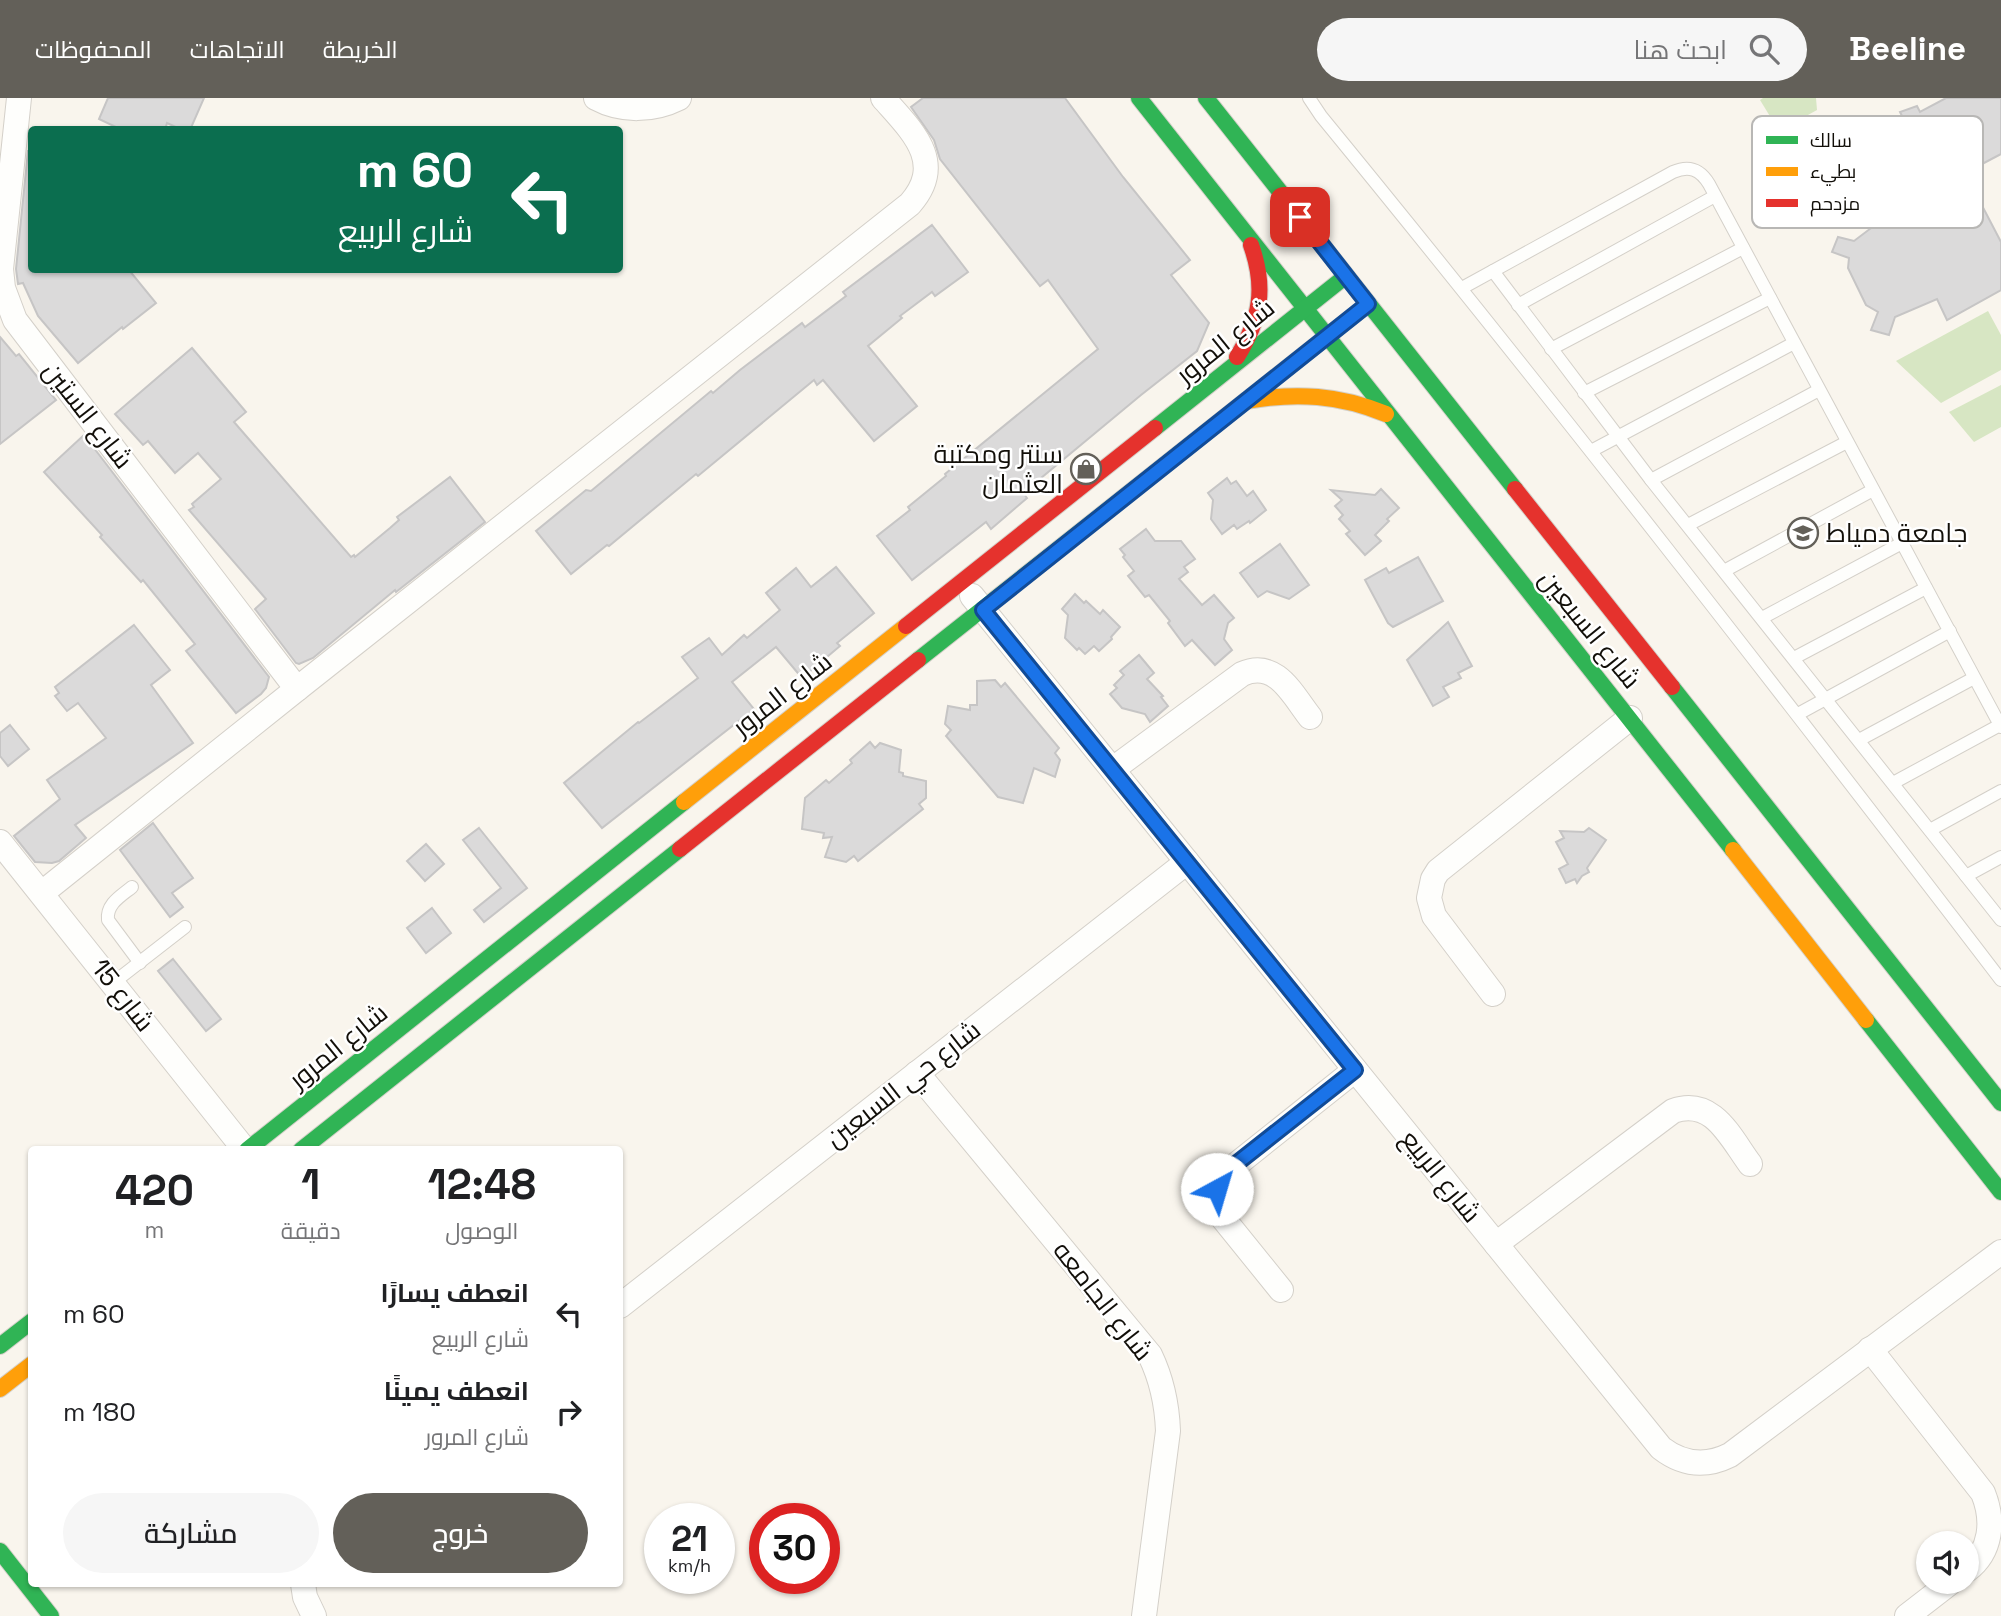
<!DOCTYPE html>
<html lang="ar">
<meta charset="utf-8">
<style>
body{margin:0;font-family:"Space Grotesk",Cairo,sans-serif;background:#f6f6f6;color:#202124;direction:rtl;height:100vh;display:flex;flex-direction:column;font-size:26px;white-space:nowrap}
*{box-sizing:border-box;margin:0}
p{font-size:23px;color:#757577}
.icon{flex:none;width:38px;height:38px;fill:none;stroke:currentColor;stroke-width:2;stroke-linecap:round;stroke-linejoin:round}
.map{position:relative;flex:1;overflow:hidden;direction:ltr}
.panel{position:absolute;left:28px;top:1048px;width:595px;height:441px;display:flex;flex-direction:column;background:#fff;border-radius:7px;box-shadow:0 2px 5px #0004;direction:rtl}
.panel>*{flex:none}
.banner{position:absolute;left:28px;top:28px;width:595px;height:147px;border-radius:7px;box-shadow:0 2px 5px #0004;direction:rtl;background:#0b6e4f;color:#fff;overflow:hidden}
.fabs{position:absolute;left:1916px;top:1433px;display:grid;gap:14px}
.fabs a{display:grid;place-items:center;width:63px;height:63px;border-radius:50%;background:#fff;box-shadow:0 2px 5px #0004;font-size:35px}
.speed{position:absolute;left:644px;top:1405px;display:flex;gap:14px;font-size:35px;font-weight:700;text-align:center}
.speed>*{display:grid;place-content:center;width:91px;height:91px;border-radius:50%;background:#fff;box-shadow:0 2px 5px #0004;line-height:1}
.speed small{font-size:18px;font-weight:400}
.speed .limit{border:10px solid #d22;background:#fff;color:#111}
.pin{position:absolute;display:grid;place-items:center;width:60px;height:60px;color:#fff;margin:-30px;border-radius:14px;box-shadow:0 4px 10px #0006}
.me{position:absolute;width:77px;margin:-38px;rotate:39deg;stroke-linejoin:round;filter:drop-shadow(0 0 5px #0008)}
.turn{display:flex;align-items:center;gap:24px;height:147px;padding:0 35px;font-size:32px}
.turn .icon{width:91px;height:91px;stroke-width:2.5}
.turn b{display:block;font-size:49px;line-height:60px}
.eta{display:flex;justify-content:space-evenly;align-items:center;height:119px;text-align:center}
.eta b{font-size:42px;font-weight:600;line-height:49px}
.button{display:flex;gap:14px;margin-top:auto;padding:14px 35px}
.button a{flex:1;height:80px;border-radius:42px;background:#636059;color:#fff;font-size:28px;font-weight:600;line-height:80px;text-align:center}
.button a+a{background:#f6f6f6;color:#202124}
ul{padding:0;list-style:none}
li{display:flex;align-items:center;gap:21px;height:98px;padding:0 35px}
li div{flex:1}
li b{display:block;font-size:26px}
li em{font-style:normal}
header{display:flex;align-items:center;gap:42px;box-sizing:border-box;height:98px;padding:0 35px;background:#636059;color:#fff}
header strong{font-size:33px}
nav{display:flex;gap:38px;margin-inline-start:auto;font-size:24px}
.search{width:490px;height:63px;background:#f6f6f6;display:flex;align-items:center;gap:18px;box-sizing:border-box;padding:0 24px;border-radius:38px;color:#757577;font-size:26px}
.map>svg:first-child{display:block}
</style>
<header>
<strong>Beeline</strong>
<div class="search"><svg class="icon" aria-label="search" viewBox="0 0 24 24"><circle cx="10" cy="10" r="6"/><path d="M15 15l6 6"/></svg>ابحث هنا</div>
<nav><a>الخريطة</a><a>الاتجاهات</a><a>المحفوظات</a></nav>
</header>
<div class="map">
<svg width="2001" height="1518" viewBox="0 0 2001 1518">
<rect width="100%" height="100%" fill="#f9f5ed"/>
<g fill="#d7e6c3">
<polygon points="1763,0 1816,0 1817,12 1779,33 1760,2"/>
<polygon points="1988,213 2001,237 2001,272 1941,305 1896,263"/>
<polygon points="2001,287 2001,329 1974,344 1949,314"/>
</g>
<g fill="#dbdada" stroke="#c6c5c5" stroke-width="2">
<polygon points="108,0 204,0 190,32 182,32 167,25 165,32 122,32 99,21"/>
<polygon points="923,0 1065,0 1123,79 1190,162 1171,177 1209,225 1197,253 1141,297 1023,395 1027,400 991,431 986,424 912,482 877,438 910,412 908,409 946,378 945,376 1098,251 1048,182 1040,188 940,61 934,42 911,9"/>
<polygon points="1946,0 2001,0 2001,56 1965,75 2001,144 2001,192 1947,222 1937,201 1895,219 1889,237 1871,232 1878,214 1866,207 1848,170 1849,160 1832,154 1838,139 1854,143 1887,118 1879,98 1929,70 1900,14 1917,8 1920,14"/>
<polygon points="28,53 32,53 32,172 129,172 156,205 123,231 122,229 78,265 38,218 23,185 18,186 16,171"/>
<polygon points="932,127 968,174 935,198 932,194 900,218 902,220 868,248 917,308 874,343 823,282 817,287 814,282 698,378 696,376 609,448 607,447 571,476 536,433 586,392 591,393 711,293 713,295 740,272 802,225 805,229 846,198 843,194"/>
<polygon points="0,239 16,258 19,256 56,302 0,346"/>
<polygon points="192,250 246,314 234,324 351,459 354,457 355,459 390,430 399,422 397,419 450,379 485,424 396,494 395,492 313,560 299,566 296,565 255,511 266,501 189,412 194,409 192,406 221,381 198,355 175,375 148,343 143,347 115,316"/>
<polygon points="84,337 269,579 266,590 261,596 236,615 186,553 195,546 143,482 141,484 100,439 102,437 44,374"/>
<polygon points="1227,380 1231,386 1236,383 1247,398 1253,393 1266,412 1250,425 1249,423 1237,431 1234,427 1222,436 1211,421 1213,402 1208,395"/>
<polygon points="1381,391 1399,410 1387,421 1389,423 1375,437 1381,443 1365,457 1346,436 1350,433 1339,421 1343,417 1335,408 1342,402 1331,392 1375,397"/>
<polygon points="1146,431 1155,443 1181,443 1195,461 1184,469 1188,474 1179,481 1202,507 1214,497 1234,520 1228,525 1224,541 1232,552 1215,567 1192,542 1185,548 1168,525 1170,523 1149,497 1145,499 1128,478 1134,473 1123,459 1125,457 1120,451"/>
<polygon points="1280,446 1309,487 1289,501 1267,493 1258,499 1240,475"/>
<polygon points="1418,459 1443,503 1393,529 1388,525 1365,482 1386,470 1389,475"/>
<polygon points="836,469 874,515 837,545 840,548 802,580 776,549 732,584 754,611 602,730 564,685 638,624 639,625 698,580 682,559 709,540 722,557 744,537 747,540 780,512 766,495 796,470 811,489"/>
<polygon points="1075,496 1084,505 1086,503 1100,516 1103,512 1120,529 1111,539 1112,541 1099,553 1094,548 1085,556 1079,550 1077,552 1065,540 1068,517 1062,511"/>
<polygon points="1448,524 1472,568 1458,575 1461,580 1443,589 1449,599 1433,608 1407,562"/>
<polygon points="134,527 170,572 151,587 193,645 75,727 86,740 59,763 52,765 35,764 14,738 60,701 47,682 106,640 78,605 67,613 55,598 59,595 55,589"/>
<polygon points="1139,557 1154,575 1147,581 1163,598 1161,599 1168,608 1150,624 1145,616 1122,610 1110,596 1117,590 1114,587 1124,577 1120,573"/>
<polygon points="995,582 1001,589 1005,585 1059,650 1055,655 1060,662 1055,679 1034,670 1023,705 998,699 946,638 951,632 945,626 948,608 970,612 970,607 977,607 977,583"/>
<polygon points="10,627 29,651 8,668 0,658 0,635"/>
<polygon points="870,644 875,650 880,645 901,652 899,674 903,675 903,678 926,683 926,700 919,706 923,711 858,763 854,758 846,764 825,759 832,739 823,740 824,735 802,731 805,700 826,682 829,685 852,665 850,662"/>
<polygon points="153,725 193,780 172,795 183,809 170,819 120,752"/>
<polygon points="479,730 527,790 484,824 474,812 501,790 463,742"/>
<polygon points="1589,730 1606,742 1587,770 1589,774 1582,778 1577,785 1575,781 1566,785 1559,771 1568,766 1556,744 1564,740 1560,733 1584,734"/>
<polygon points="426,746 444,766 425,783 407,763"/>
<polygon points="432,810 451,835 426,855 407,830"/>
<polygon points="173,861 221,921 206,933 158,873"/>
</g>
<g fill="none" stroke-linecap="round" stroke-linejoin="round">
<g stroke="#d4d0c9" stroke-width="14">
<g id="lane">
<path d="M 1309,0 L 1321,18 C 1553,301 1778,591 2001,882"/>
<polyline points="1493,173 1651,382 2001,822"/>
<path d="M 1462,190 L 1673,74 C 1689,67 1700,71 1709,86 L 2001,629"/>
<polyline points="1518,207 1715,98"/>
<polyline points="1551,251 1743,150"/>
<polyline points="1584,295 1770,200"/>
<polyline points="1591,353 1794,245"/>
<polyline points="1651,382 1819,292"/>
<polyline points="1688,427 1847,344"/>
<polyline points="1724,473 1873,392"/>
<polyline points="1762,520 1902,445"/>
<polyline points="1794,560 1926,490"/>
<polyline points="1798,616 1950,533"/>
<polyline points="1859,642 1974,580"/>
<polyline points="1893,685 2000,627"/>
<polyline points="1930,732 2001,693"/>
<polyline points="1966,778 2001,759"/>
<path d="M 132,789 C 121,798 106,806 108,822 L 140,865"/>
<polyline points="113,885 185,829"/>
</g>
</g>
<g stroke="#d4d0c9" stroke-width="26">
<g id="street">
<polyline points="19,0 1,171 3,190 15,222 297,591"/>
<path d="M 596,0 C 622,14 653,13 679,0"/>
<path d="M 972,498 L 1661,1350 C 1683,1367 1706,1369 1730,1357 L 2001,1154"/>
<path d="M 1113,671 L 1242,576 C 1276,561 1292,596 1310,619"/>
<polyline points="0,744 245,1052"/>
<path d="M 42,795 L 297,591 L 910,106 C 947,64 911,32 883,0"/>
<polyline points="1493,896 1434,818 1429,800 1433,781 1438,773 1630,620"/>
<path d="M 917,975 L 1150,1257 C 1162,1282 1167,1305 1168,1333 L 1144,1518"/>
<path d="M 1496,1146 L 1673,1013 C 1713,999 1730,1039 1750,1066"/>
<polyline points="1281,1192 1222,1119 1216,1099 1217,1091 1222,1078 1355,972"/>
<polyline points="620,1208 1187,764"/>
<path d="M 1870,1251 L 1983,1395 C 1994,1422 1992,1453 1967,1472"/>
<polyline points="303,1486 305,1499 314,1518"/>
<polyline points="1907,1518 1951,1484"/>
</g>
</g>
<g stroke="#d4d0c9" stroke-width="18">
<g id="fast">
<polyline points="1139,0 1733,752"/>
<polyline points="1206,0 1515,391"/>
<polyline points="1155,330 1346,178"/>
<polyline points="918,562 1368,206"/>
<polyline points="1672,589 2001,1005"/>
<polyline points="1866,922 2001,1094"/>
<polyline points="247,1052 684,704"/>
<polyline points="301,1052 680,751"/>
<polyline points="0,1248 32,1223"/>
<polyline points="0,1453 51,1518"/>
</g>
</g>
<g stroke="#d4d0c9" stroke-width="18">
<g id="slow">
<path d="M 1247,303 C 1296,294 1340,297 1386,316"/>
<polyline points="684,704 906,528"/>
<polyline points="1733,752 1866,922"/>
<polyline points="0,1291 32,1266"/>
</g>
</g>
<g stroke="#d4d0c9" stroke-width="18">
<g id="jam">
<path d="M 1237,259 C 1261,221 1266,189 1251,147"/>
<polyline points="1515,391 1672,589"/>
<polyline points="906,528 1155,330"/>
<polyline points="680,751 918,562"/>
</g>
</g>
<use href="#lane" stroke="#fefefc" stroke-width="12"/>
<use href="#street" stroke="#fefefc" stroke-width="24"/>
<use href="#fast" stroke="#30b455" stroke-width="16"/>
<use href="#slow" stroke="#ff9f0a" stroke-width="16"/>
<use href="#jam" stroke="#e5322d" stroke-width="16"/>
</g>
<g fill="none" stroke-linecap="round" stroke-linejoin="round">
<g stroke="#114b97" stroke-width="18">
<polyline id="route" points="1217,1091 1222,1077 1355,972 983,512 1368,206 1300,119"/>
</g>
<use href="#route" stroke="#1a73e8" stroke-width="12"/>
</g>
<defs>
<g id="shop-ring" transform="scale(1.575)"><circle r="9.5" fill="#fff" stroke="#636059" stroke-width="1.5"/><path d="M-5-2.5h2.3a2.7 3.5 0 0 1 5.4 0H5L5.5 6h-11ZM-1.5-2.5h3a1.5 2.3 0 0 0-3 0Z" fill="#636059"/></g>
<g id="university-ring" transform="scale(1.575)"><circle r="9.5" fill="#fff" stroke="#636059" stroke-width="1.5"/><path d="M0-5L7-2L0 1L-7-2ZM-4 1L0 2.5L4 1V4Q0 6-4 4Z" fill="#636059"/></g>
</defs>
<g fill-rule="evenodd">
<use href="#shop-ring" x="1086" y="371"/>
<use href="#university-ring" x="1803" y="435"/>
</g>
<g text-anchor="middle" dominant-baseline="central" stroke-width="5" stroke-linejoin="round" paint-order="stroke">
<g font-size="26" fill="#120f09" stroke="#fff">
<text transform="translate(1225 243) rotate(-39)">شارع المرور</text>
<text transform="translate(88 317) rotate(52)">شارع الستين</text>
<text transform="translate(1590 531) rotate(51)">شارع السبعين</text>
<text transform="translate(782 596) rotate(-38)">شارع المرور</text>
<text transform="translate(123 897) rotate(52)">شارع 15</text>
<text transform="translate(338 948) rotate(-39)">شارع المرور</text>
<text transform="translate(903 986) rotate(-38)">شارع حي السبعين</text>
<text transform="translate(1441 1078) rotate(51)">شارع الربيع</text>
<text transform="translate(1103 1203) rotate(52)">شارع الجامعه</text>
</g>
<g font-size="26" fill="#120f09" stroke="#fff" text-anchor="end">
<text x="1063" y="356">سنتر ومكتبة<tspan x="1063" dy="30">العثمان</tspan></text>
<text x="1826" y="435" text-anchor="start">جامعة دمياط</text>
</g>
</g>
<rect x="1752" y="18" width="231" height="112" rx="10" fill="#fff" stroke="#b8b7b5" stroke-width="2"/>
<rect x="1766" y="38" width="32" height="8" fill="#30b455"/>
<rect x="1766" y="69" width="32" height="9" fill="#ff9f0a"/>
<rect x="1766" y="101" width="32" height="8" fill="#e5322d"/>
<g font-size="19" fill="#120f09">
<text x="1810" y="49">سالك</text>
<text x="1810" y="80">بطيء</text>
<text x="1810" y="112">مزدحم</text>
</g>
</svg>
<div class="fabs">
<a><svg class="icon" aria-label="sound" viewBox="0 0 24 24"><path d="M4 9h4l5-4v14l-5-4H4zM17 9q2 3 0 6"/></svg></a>
</div>
<div class="speed"><div>21<small>km/h</small></div><div class="limit">30</div></div>
<div class="pin" style="left:1300px;top:119px;background:#d93025"><svg class="icon" aria-label="arrive" viewBox="0 0 24 24"><path d="M6 21V4h12l-3 4 3 4H6"/></svg></div>
<svg class="me" style="left:1217px;top:1091px" viewBox="-20 -20 40 40"><circle r="19" fill="#fff"/><path d="M0-13L10 11 0 6-10 11z" fill="#1a73e8"/></svg>
<div class="banner">
<div class="turn"><svg class="icon" aria-label="left" viewBox="0 0 24 24"><path d="M17 20v-9H6M10 6l-5 5 5 5"/></svg><div><b>60 m</b>شارع الربيع</div></div>
</div>
<section class="panel">
<div class="eta">
<div><b>12:48</b><p>الوصول</p></div>
<div><b>1</b><p>دقيقة</p></div>
<div><b>420</b><p>m</p></div>
</div>
<ul>
<li><svg class="icon" aria-label="left" viewBox="0 0 24 24"><path d="M17 20v-9H6M10 6l-5 5 5 5"/></svg><div><b>انعطف يسارًا</b><p>شارع الربيع</p></div><em>60 m</em></li>
<li><svg class="icon" aria-label="right" viewBox="0 0 24 24"><path d="M7 20v-9h11M14 6l5 5-5 5"/></svg><div><b>انعطف يمينًا</b><p>شارع المرور</p></div><em>180 m</em></li>
</ul>
<div class="button"><a>خروج</a><a>مشاركة</a></div>
</section>
</div>
